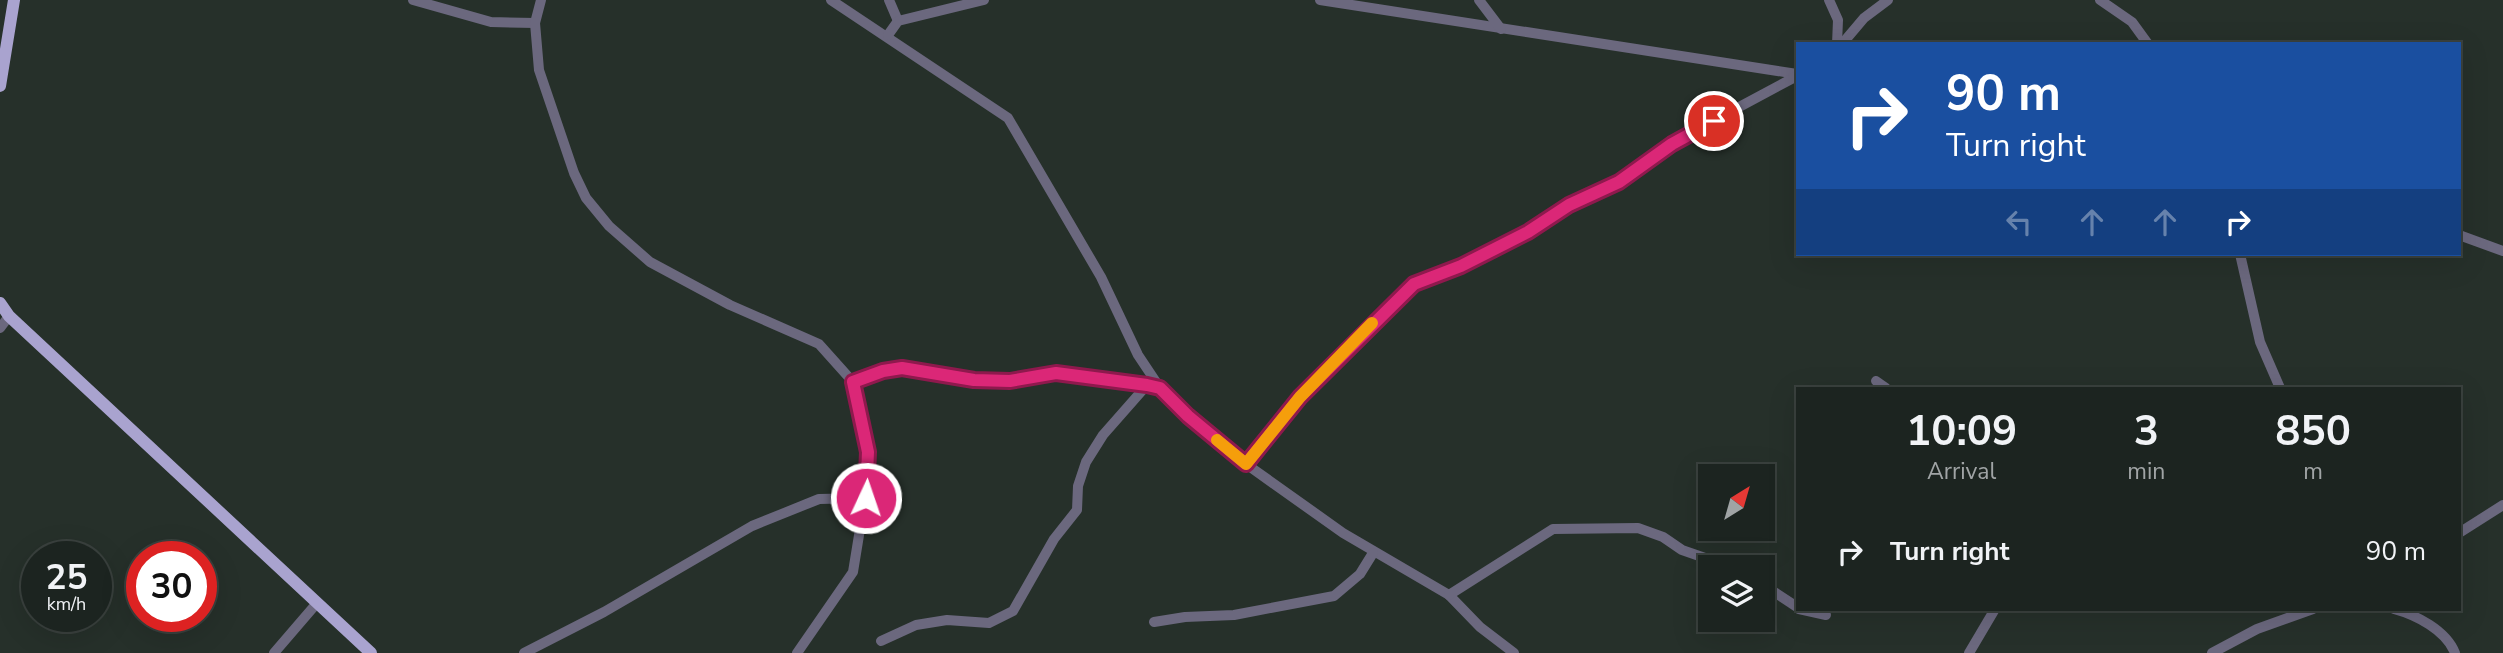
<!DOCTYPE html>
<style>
body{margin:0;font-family:"Nunito Sans",sans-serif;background:#252c29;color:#f1f3f6;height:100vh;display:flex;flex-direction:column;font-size:26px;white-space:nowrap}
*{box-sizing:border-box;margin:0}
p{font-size:23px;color:#a0a4a5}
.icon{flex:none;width:38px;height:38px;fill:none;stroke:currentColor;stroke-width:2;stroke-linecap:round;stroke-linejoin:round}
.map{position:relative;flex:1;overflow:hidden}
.drawer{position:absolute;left:1796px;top:387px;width:665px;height:224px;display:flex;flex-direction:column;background:#1c2420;border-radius:0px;box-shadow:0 7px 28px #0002,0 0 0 2px #3a413e}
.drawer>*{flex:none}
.hud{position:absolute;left:1796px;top:42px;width:665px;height:214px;border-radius:0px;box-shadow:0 7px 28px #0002,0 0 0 2px #3a413e;background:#1a4fa0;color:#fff;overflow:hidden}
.needle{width:46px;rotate:37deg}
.buttons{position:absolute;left:1698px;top:464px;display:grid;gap:14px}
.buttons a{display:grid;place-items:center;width:77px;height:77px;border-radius:0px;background:#1c2420;box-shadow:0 7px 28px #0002,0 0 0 2px #3a413e;font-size:35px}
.speed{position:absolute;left:21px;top:541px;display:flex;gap:14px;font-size:35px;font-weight:700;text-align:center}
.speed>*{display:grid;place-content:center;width:91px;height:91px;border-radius:50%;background:#1c2420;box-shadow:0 7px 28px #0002,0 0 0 2px #3a413e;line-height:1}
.speed small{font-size:18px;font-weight:400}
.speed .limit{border:10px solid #d22;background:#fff;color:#111}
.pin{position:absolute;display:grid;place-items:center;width:60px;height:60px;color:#fff;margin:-30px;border:4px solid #fff;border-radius:50%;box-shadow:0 2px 7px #0007}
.me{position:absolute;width:77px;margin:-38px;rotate:3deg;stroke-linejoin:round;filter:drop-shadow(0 0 5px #0008)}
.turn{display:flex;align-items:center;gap:24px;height:147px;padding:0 35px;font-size:32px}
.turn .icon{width:91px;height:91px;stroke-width:2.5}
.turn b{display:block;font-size:49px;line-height:60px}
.lanes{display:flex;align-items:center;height:66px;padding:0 35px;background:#0003;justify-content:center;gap:35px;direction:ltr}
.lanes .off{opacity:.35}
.eta{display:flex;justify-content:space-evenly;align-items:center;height:119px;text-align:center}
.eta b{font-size:42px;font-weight:700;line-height:49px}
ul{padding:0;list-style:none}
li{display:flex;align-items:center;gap:21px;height:91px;padding:0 35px}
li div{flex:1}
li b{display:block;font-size:26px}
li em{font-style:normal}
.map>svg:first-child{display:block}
</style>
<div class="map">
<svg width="2503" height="653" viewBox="0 0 2503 653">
<rect width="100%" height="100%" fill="#26302a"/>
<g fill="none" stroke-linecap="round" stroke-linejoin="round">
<g stroke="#6b687e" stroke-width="10">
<polyline points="413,0 491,22 535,23"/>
<polyline points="541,0 535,23 539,70 574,173 586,198 609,226 650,262 730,305 819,344 853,382 868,452 868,480 853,572 797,653"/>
<polyline points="831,0 1008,118 1101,277 1138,355 1160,388 1188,416 1246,464 1343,533 1449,595 1480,627 1514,653"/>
<polyline points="889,0 898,21"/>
<polyline points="1320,0 1797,74"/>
<polyline points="1479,0 1501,29"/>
<polyline points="1829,0 1838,20 1837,44"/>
<polyline points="2100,0 2132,22 2148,44"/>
<polyline points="888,35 898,21 984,0"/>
<polyline points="1842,44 1864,18 1888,0"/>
<polyline points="2459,235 2503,251"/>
<polyline points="2240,254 2260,342 2280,388"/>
<polyline points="0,328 9,316"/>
<polyline points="1876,381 1886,388"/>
<polyline points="853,382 883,371 902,368 990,381 1056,373 1151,386"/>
<polyline points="1246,464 1300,397 1414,284 1461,266 1528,232 1569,205 1619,182 1672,143 1797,76"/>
<polyline points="2459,533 2503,505"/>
<polyline points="1762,584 1797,607"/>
<polyline points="1449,595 1553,529 1638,528 1663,537 1682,550 1731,567"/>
<polyline points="1799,609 1826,615"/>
<path d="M 2394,609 C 2416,615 2446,630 2455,653"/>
<polyline points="1154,622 1185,617 1234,615 1334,596 1360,574 1373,553"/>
<polyline points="881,641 916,625 947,620 989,623 1013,611 1054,539 1077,510 1078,486 1086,462 1103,435 1147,385"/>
<polyline points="274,653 317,603"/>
<polyline points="524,653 604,612 752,526 819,499 866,498"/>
<polyline points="1969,653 1995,609"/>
<polyline points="2212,653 2257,629 2313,609"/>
</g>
<g stroke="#a9a3cf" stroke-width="12">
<polyline points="0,86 14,0"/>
<polyline points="0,303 9,316 371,653"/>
</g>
</g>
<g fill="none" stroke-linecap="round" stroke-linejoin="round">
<g stroke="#8e194d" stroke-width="18">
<polyline id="route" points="866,498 868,452 853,382 883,371 902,368 974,380 1010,381 1056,373 1147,385 1160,388 1188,416 1246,464 1300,397 1414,284 1461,266 1528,232 1569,205 1619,182 1672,144 1714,121"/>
</g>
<use href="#route" stroke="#db2777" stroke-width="12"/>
<polyline stroke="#f59e0b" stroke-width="12" points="1217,440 1246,464 1300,397 1372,323"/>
</g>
</svg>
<div class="buttons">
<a><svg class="needle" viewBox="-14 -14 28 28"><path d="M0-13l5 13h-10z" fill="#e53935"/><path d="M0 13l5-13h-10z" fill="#a0a4a5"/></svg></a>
<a><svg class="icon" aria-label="layers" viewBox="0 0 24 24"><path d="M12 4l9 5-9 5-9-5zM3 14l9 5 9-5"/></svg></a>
</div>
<div class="speed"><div>25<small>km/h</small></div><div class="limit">30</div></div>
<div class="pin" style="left:1714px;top:121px;background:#d93025"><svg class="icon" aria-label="arrive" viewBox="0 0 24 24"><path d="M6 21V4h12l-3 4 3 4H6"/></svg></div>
<svg class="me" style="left:866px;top:498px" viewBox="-20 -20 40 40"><circle r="17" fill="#db2777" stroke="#fff" stroke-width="3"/><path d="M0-11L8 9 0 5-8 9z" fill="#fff"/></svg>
<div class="hud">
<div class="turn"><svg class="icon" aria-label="right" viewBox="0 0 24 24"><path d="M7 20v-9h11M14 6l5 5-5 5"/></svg><div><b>90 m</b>Turn right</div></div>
<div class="lanes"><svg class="icon off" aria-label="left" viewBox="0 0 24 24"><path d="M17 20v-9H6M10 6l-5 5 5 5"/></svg><svg class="icon off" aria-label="ahead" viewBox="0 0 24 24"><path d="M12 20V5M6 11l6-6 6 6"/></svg><svg class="icon off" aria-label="ahead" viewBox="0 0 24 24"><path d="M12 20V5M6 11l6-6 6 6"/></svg><svg class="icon" aria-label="right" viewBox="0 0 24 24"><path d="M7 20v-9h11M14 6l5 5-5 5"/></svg></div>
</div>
<section class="drawer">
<div class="eta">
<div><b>10:09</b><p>Arrival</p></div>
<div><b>3</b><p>min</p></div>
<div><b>850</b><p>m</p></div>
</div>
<ul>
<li><svg class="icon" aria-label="right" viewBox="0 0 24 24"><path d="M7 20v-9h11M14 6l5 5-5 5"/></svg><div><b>Turn right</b></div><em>90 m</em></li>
</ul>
</section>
</div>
